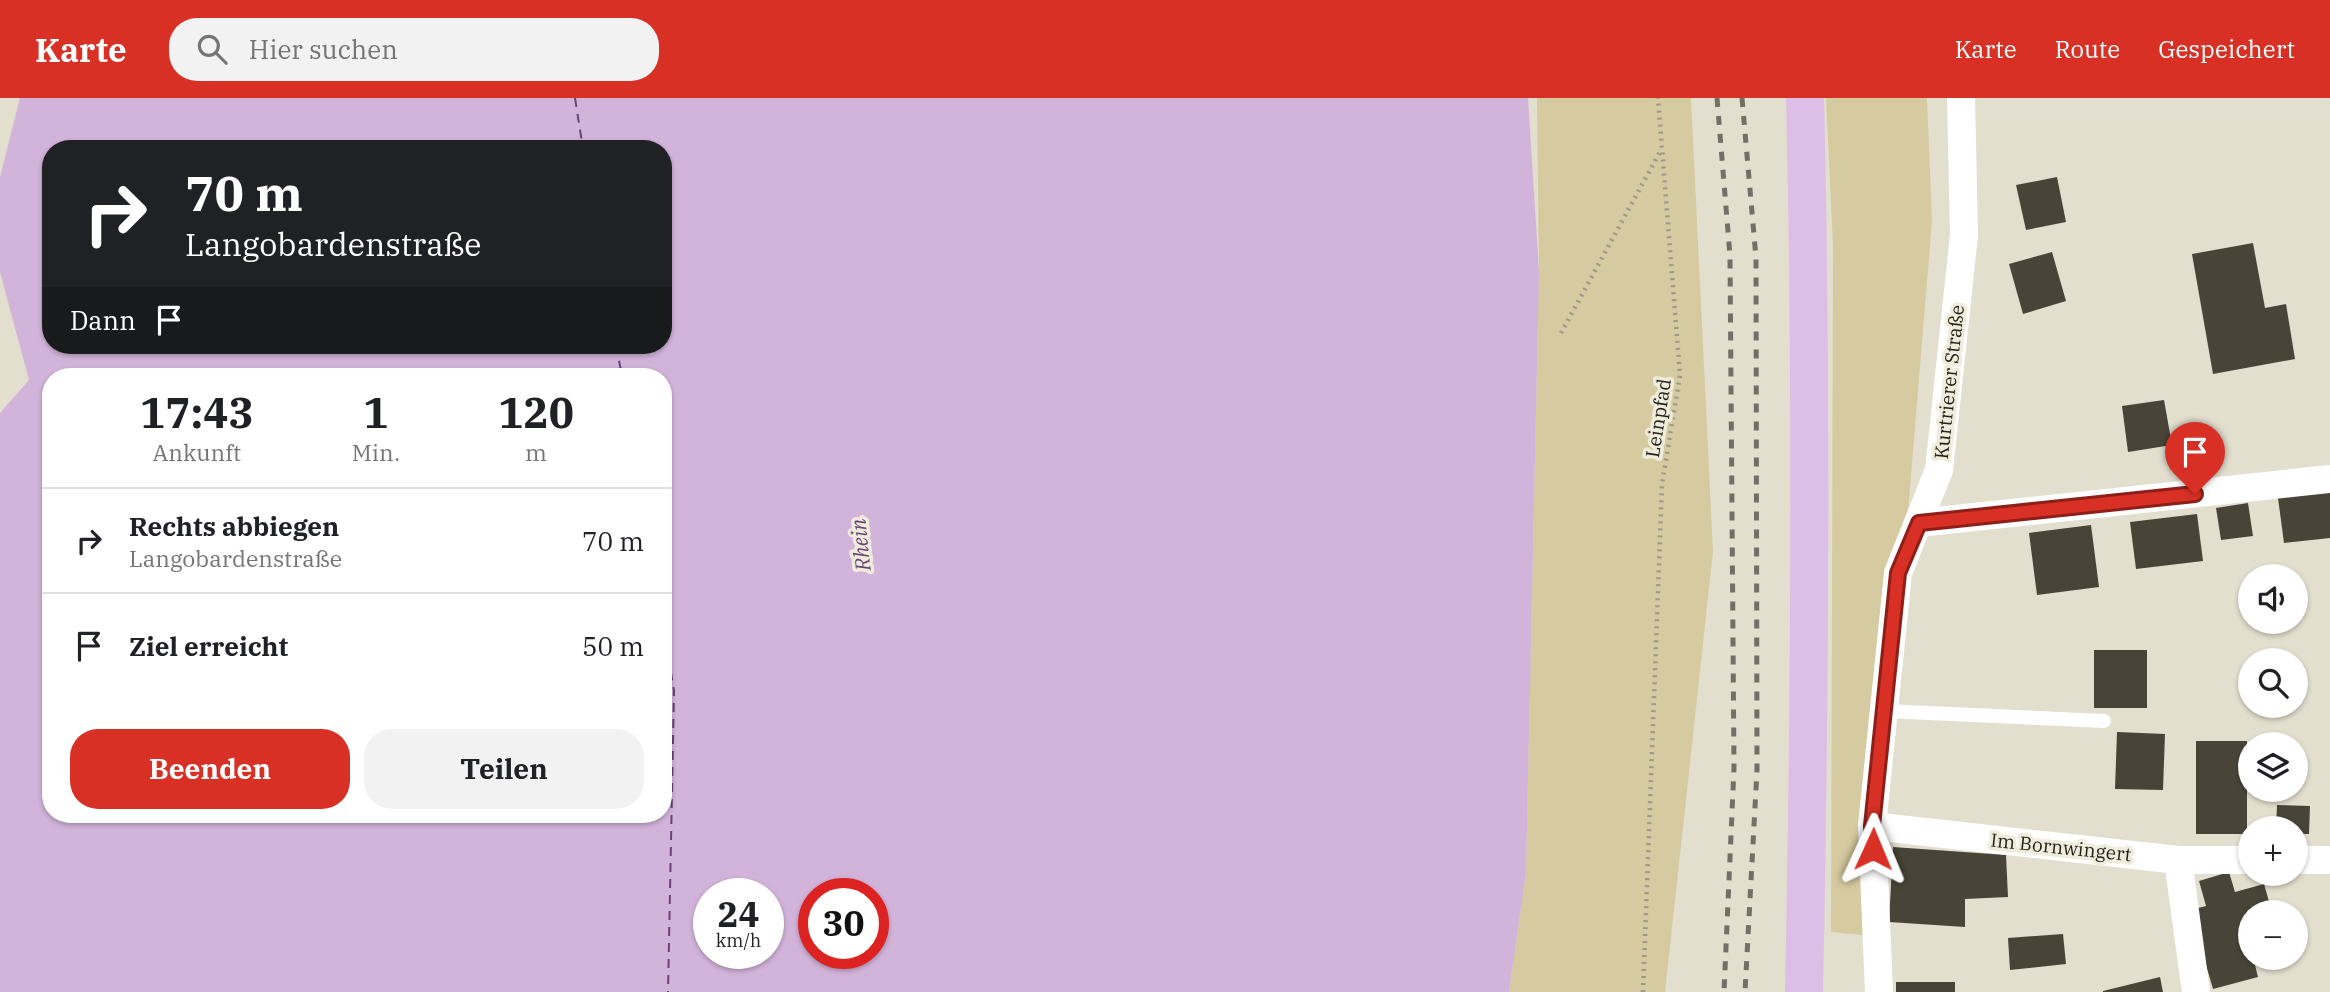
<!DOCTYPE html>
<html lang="de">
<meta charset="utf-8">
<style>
body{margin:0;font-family:"IBM Plex Serif",serif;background:#f2f2f2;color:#202124;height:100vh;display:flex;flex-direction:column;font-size:26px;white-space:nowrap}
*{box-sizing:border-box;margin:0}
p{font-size:23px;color:#757577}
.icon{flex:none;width:38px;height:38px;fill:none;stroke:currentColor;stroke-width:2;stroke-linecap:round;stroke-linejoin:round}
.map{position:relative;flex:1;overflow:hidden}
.sheet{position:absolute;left:42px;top:270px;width:630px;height:455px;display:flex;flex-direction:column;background:#fff;border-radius:28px;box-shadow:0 2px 5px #0004}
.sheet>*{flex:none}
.top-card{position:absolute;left:42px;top:42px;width:630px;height:214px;border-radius:28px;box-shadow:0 2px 5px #0004;background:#202124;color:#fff;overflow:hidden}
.tools{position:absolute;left:2238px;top:466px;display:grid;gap:14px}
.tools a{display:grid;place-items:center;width:70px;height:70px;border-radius:50%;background:#fff;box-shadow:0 2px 5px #0004;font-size:35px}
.speed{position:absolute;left:693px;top:780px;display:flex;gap:14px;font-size:35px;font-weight:700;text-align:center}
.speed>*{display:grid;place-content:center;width:91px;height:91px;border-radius:50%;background:#fff;box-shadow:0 2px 5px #0004;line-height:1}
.speed small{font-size:18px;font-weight:400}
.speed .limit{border:10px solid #d22;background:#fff;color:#111}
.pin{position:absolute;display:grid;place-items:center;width:60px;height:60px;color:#fff;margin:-72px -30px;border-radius:50% 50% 50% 0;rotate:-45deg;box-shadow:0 0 7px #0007}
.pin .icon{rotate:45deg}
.me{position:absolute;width:77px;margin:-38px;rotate:1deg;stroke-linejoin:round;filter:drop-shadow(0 0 5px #0008)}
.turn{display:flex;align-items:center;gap:24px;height:147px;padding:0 28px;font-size:32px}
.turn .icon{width:91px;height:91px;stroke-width:2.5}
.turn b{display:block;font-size:49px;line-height:60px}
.then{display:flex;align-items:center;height:66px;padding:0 28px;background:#0003;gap:14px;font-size:26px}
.eta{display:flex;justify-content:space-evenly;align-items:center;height:119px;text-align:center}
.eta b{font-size:42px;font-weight:700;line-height:49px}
.primary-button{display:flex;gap:14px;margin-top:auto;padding:14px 28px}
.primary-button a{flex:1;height:80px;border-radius:28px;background:#d93025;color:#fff;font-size:28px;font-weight:700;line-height:80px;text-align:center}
.primary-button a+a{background:#f2f2f2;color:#202124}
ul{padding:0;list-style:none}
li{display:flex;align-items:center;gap:21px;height:105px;padding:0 28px;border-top:2px solid #e0e0e0}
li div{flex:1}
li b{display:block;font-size:26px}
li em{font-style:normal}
header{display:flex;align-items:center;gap:42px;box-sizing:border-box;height:98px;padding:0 35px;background:#d93025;color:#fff}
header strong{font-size:33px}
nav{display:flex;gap:38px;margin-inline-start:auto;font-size:24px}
.search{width:490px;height:63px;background:#f2f2f2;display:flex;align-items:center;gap:18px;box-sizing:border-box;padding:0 24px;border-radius:28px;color:#757577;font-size:26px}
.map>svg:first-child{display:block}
</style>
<header>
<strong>Karte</strong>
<div class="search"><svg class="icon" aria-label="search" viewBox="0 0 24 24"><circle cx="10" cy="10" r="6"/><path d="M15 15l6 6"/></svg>Hier suchen</div>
<nav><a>Karte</a><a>Route</a><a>Gespeichert</a></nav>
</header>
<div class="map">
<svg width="2330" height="894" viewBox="0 0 2330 894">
<rect width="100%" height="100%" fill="#e3dfcf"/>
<g fill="#d5caa0">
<polygon points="1537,0 1691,0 1713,454 1665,894 1509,894 1526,775 1539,173"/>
<polygon points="1826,0 1927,0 1932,123 1873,838 1831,834 1833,148"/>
</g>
<path fill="#d2b3da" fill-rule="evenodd" d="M 20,0 L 1528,0 L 1539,173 L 1526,775 L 1509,894 L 0,894 L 0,315 L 29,282 L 0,174 L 0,79 ZM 51,51 L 663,51 L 663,247 L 51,247 ZM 51,278 L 663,278 L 663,716 L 51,716 ZM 709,796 L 768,796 L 768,856 L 709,856 ZM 873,796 L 873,856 L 814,856 L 814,796 Z"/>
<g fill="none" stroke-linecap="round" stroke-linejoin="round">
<g stroke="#6a4275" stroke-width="2" stroke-dasharray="9 7" stroke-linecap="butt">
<polyline points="575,0 583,51"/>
<polyline points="616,247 622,278"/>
<polyline points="663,526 674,593 668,894"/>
</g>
</g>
<g fill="#484538">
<polygon points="2057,79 2066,124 2026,132 2016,87"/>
<polygon points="2253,145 2265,210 2286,206 2295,261 2213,276 2192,156"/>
<polygon points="2052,154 2066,203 2023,216 2009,166"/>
<polygon points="2164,302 2172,347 2128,354 2122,308"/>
<polygon points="2330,393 2330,440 2284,445 2278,400"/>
<polygon points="2248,405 2253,438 2221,442 2216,410"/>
<polygon points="2197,416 2203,463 2136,471 2130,424"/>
<polygon points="2091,427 2099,489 2037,497 2029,435"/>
<rect x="2094" y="552" width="53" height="58"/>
<polygon points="2117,634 2165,636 2163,692 2115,691"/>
<rect x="2196" y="643" width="51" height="93"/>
<polygon points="2277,707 2310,708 2309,736 2296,736 2296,730 2276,730"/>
<polygon points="1893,749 2006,757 2008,799 1965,801 1965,829 1889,824"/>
<polygon points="2229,774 2235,794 2264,786 2272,814 2250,814 2250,859 2253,859 2258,879 2213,891 2190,812 2206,808 2199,783"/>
<polygon points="2063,836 2066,866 2010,872 2008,840"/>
<polygon points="2160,879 2163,894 2103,894 2103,893"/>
<rect x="1896" y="884" width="59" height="10"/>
</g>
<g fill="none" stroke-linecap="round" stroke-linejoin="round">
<g stroke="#9c998c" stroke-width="4.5" stroke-dasharray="2 5" stroke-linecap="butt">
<polyline points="1561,235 1661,52"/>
<polyline points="1643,894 1662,386 1680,277 1658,0"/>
</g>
<polyline stroke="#fff" stroke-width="14" points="1885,613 2104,623"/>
<g stroke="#fff" stroke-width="28">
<polyline points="1918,425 2330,381"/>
<polyline points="1872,728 2178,762 2250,762"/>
<polyline points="2178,762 2196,894"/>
<polyline points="2296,762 2330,762"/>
<polyline points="1879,894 1872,728 1898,475 1939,372 1964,137 1961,0"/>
</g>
<path stroke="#ddbee6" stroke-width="38" d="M 1804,894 C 1810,596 1812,298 1805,0"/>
<g stroke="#727066" stroke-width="5" stroke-dasharray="9 9" stroke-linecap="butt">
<polyline points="1717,0 1730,158 1734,670 1724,894"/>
<polyline points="1742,0 1756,160 1757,672 1745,894"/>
</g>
</g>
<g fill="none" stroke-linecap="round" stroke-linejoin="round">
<g stroke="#8d1f18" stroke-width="18">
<polyline id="route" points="1873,751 1872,728 1898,475 1919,425 2195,396"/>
</g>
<use href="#route" stroke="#d93025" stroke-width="12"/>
</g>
<g text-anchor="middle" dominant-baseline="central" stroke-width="7" stroke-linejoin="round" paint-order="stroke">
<g font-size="19" fill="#23221c" stroke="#f0ecdc">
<text transform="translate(1949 284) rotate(-84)">Kurtrierer Straße</text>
<text transform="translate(1658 320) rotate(-81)">Leinpfad</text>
<text transform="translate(2061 749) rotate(6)">Im Bornwingert</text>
</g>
<g font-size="21" font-style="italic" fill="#6a4275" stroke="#f0ecdc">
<text transform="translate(860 447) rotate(-96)">Rhein</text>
</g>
</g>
</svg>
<div class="tools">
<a><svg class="icon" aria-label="sound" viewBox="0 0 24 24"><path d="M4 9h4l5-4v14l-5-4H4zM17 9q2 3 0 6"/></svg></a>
<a><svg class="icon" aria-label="search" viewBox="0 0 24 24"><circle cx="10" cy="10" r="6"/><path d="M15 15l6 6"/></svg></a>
<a><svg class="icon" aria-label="layers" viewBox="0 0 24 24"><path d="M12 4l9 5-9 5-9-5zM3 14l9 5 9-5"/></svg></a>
<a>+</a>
<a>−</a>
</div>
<div class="speed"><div>24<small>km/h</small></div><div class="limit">30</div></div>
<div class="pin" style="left:2195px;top:396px;background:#d93025"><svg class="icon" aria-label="arrive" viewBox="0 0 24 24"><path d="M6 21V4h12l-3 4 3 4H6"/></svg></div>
<svg class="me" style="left:1873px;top:751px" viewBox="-20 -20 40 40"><path d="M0-17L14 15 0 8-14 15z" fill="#d93025" stroke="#fff" stroke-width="4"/></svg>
<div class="top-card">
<div class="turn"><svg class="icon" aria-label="right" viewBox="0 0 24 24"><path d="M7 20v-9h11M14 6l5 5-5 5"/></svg><div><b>70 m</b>Langobardenstraße</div></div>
<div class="then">Dann<svg class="icon" aria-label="arrive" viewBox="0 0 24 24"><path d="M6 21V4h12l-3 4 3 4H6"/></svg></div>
</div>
<section class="sheet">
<div class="eta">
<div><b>17:43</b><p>Ankunft</p></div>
<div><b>1</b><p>Min.</p></div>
<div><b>120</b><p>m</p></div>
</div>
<ul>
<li><svg class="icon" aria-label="right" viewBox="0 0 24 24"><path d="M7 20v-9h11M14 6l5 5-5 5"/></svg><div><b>Rechts abbiegen</b><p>Langobardenstraße</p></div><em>70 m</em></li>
<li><svg class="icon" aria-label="arrive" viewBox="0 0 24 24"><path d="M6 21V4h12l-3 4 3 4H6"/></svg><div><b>Ziel erreicht</b></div><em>50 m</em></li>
</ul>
<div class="primary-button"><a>Beenden</a><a>Teilen</a></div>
</section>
</div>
